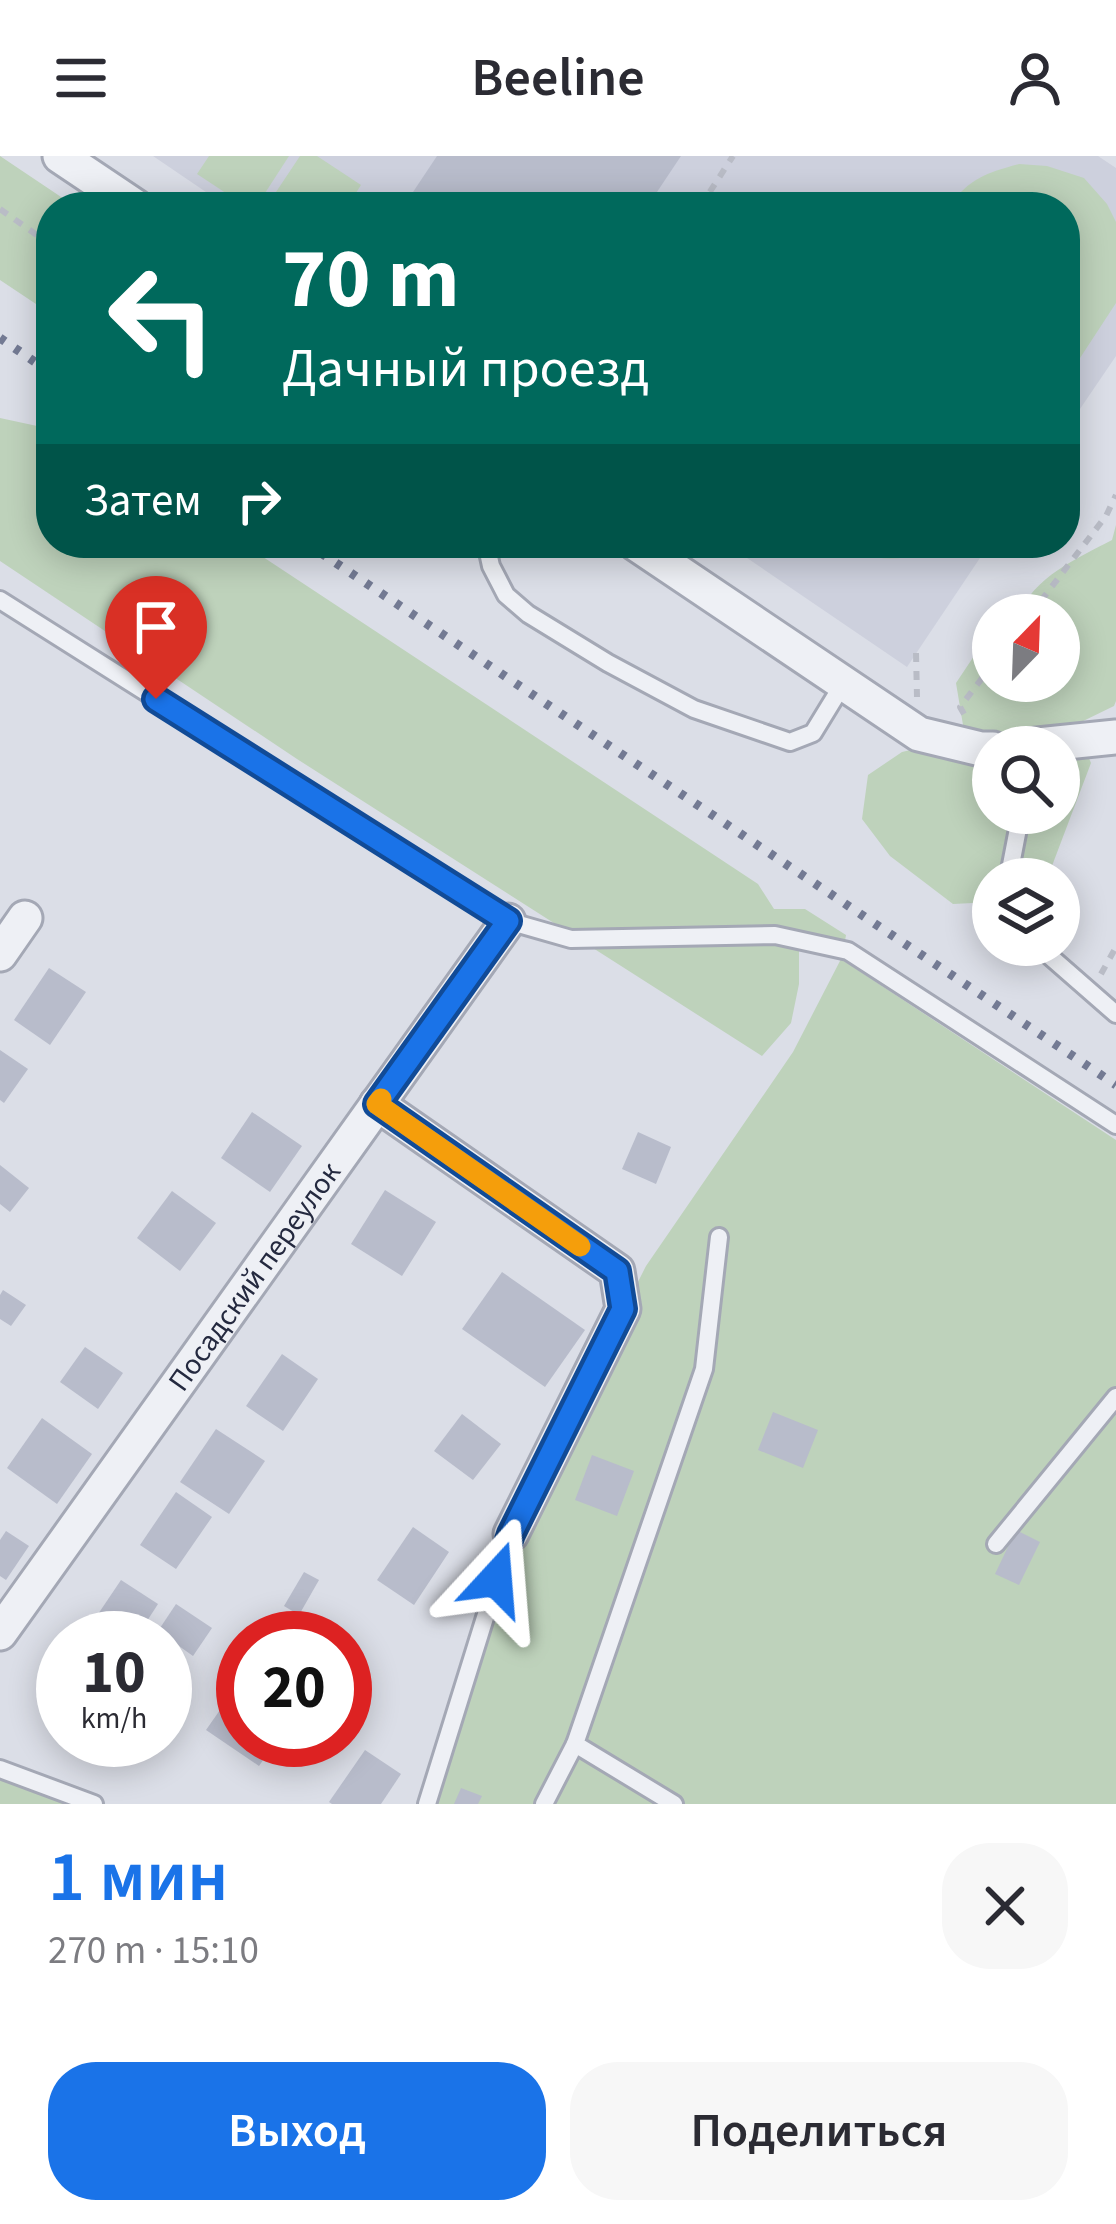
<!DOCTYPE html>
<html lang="ru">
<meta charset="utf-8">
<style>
body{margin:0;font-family:"Source Sans 3",sans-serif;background:#f7f7f7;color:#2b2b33;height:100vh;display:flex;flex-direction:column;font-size:45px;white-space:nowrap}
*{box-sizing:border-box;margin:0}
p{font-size:39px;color:#7c7c81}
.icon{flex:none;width:66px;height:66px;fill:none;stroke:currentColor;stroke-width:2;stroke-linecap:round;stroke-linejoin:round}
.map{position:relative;height:1648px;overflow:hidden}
.side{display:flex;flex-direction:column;background:#fff;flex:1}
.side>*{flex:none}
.hud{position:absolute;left:36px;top:36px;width:1044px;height:366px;border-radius:48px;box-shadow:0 6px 30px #0003;background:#00695c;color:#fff;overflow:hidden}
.needle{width:78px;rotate:23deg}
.controls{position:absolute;left:972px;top:438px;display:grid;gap:24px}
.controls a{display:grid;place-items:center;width:108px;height:108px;border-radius:50%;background:#fff;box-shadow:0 6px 30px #0003;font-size:60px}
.speed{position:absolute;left:36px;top:1455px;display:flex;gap:24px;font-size:60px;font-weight:700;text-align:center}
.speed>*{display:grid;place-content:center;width:156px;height:156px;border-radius:50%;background:#fff;box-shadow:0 6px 30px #0003;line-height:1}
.speed small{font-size:30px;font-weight:400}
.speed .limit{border:18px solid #d22;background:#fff;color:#111}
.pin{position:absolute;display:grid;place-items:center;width:102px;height:102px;color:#fff;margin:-123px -51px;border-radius:50% 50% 50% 0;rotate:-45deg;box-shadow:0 0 12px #0007}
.pin .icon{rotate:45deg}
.me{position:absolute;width:132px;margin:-66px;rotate:19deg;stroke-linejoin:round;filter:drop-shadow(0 0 9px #0008)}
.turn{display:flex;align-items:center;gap:42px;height:252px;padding:0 48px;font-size:54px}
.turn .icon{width:156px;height:156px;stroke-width:2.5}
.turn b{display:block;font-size:84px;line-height:102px}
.then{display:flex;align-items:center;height:114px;padding:0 48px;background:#0003;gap:24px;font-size:45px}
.round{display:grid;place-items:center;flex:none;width:126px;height:126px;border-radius:48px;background:#f7f7f7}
.summary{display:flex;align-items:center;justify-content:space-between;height:204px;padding:0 48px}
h1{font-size:72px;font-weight:600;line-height:90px;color:#1a73e8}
.cta{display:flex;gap:24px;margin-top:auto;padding:24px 48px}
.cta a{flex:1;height:138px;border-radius:48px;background:#1a73e8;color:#fff;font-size:48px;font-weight:600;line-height:138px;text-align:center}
.cta a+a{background:#f7f7f7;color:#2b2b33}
header{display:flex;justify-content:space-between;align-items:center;height:156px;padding:0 48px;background:#fff;font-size:54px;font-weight:600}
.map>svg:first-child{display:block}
</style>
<header><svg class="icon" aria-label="menu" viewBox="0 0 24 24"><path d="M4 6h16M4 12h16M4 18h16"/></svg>Beeline<svg class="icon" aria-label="person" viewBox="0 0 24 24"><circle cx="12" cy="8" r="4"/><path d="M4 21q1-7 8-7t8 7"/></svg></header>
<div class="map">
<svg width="1116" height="1648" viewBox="0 0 1116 1648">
<rect width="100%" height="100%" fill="#dbdee7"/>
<g fill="#cdd0dd">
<polygon points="153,0 1098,0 1116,12 1116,200 1065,275 1065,51 228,51"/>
<polygon points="725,387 990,387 907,511"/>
</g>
<g fill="#bed2bb" fill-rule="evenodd">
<polygon points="0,0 76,51 51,51 51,158 0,124"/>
<polygon points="209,0 289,0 256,51 247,51 197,18"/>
<polygon points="300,0 317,0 361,29 347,51 266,51"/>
<path d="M 1019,8 L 1047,10 L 1084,22 L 1107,48 L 1116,66 L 1116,147 L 1065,225 L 1065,51 L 949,51 C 969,22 987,17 1019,8 Z"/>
<polygon points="0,262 51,273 51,387 242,387 758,728 774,753 805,753 846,779 844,791 799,794 799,828 791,867 762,900 297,603 0,405"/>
<path d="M 1116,369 L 1116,545 L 1114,550 L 1075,569 L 1091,607 L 1047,723 L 993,723 L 993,746 L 953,748 L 890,700 L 862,663 L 868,619 L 902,596 L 965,581 L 956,527 L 978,494 L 993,492 L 993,525 L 1059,525 L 1059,459 L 1020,459 C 1031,422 1080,401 1112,384 ZM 993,591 L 1059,591 L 1059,657 L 993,657 Z"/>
<path d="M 835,387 L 952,387 C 913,406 872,409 835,387 Z"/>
<polygon points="841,803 1116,984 1116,1648 427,1648 511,1378 646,1110 793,896"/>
<polygon points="0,1613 94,1648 0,1648"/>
</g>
<g fill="#b8bccb">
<polygon points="437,0 681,0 647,51 403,51"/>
<polygon points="49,812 86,836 50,889 14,864"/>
<polygon points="0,894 28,913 4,947 0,944"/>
<polygon points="252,956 302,990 270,1036 221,1002"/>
<polygon points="638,976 671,991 656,1028 622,1013"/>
<polygon points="0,1009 29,1032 10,1056 0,1048"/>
<polygon points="385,1034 436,1066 402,1120 351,1088"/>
<polygon points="172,1035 216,1067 180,1115 137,1082"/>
<polygon points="502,1116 585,1174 545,1231 462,1173"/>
<polygon points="3,1134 26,1149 11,1170 0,1163 0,1139"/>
<polygon points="85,1191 123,1217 98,1253 60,1226"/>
<polygon points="282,1198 318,1223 283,1275 246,1250"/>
<polygon points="773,1256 818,1274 803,1312 758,1294"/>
<polygon points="462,1258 501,1288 473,1324 434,1295"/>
<polygon points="42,1262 92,1298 57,1348 7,1312"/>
<polygon points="216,1273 265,1305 229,1358 180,1326"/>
<polygon points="592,1299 634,1315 617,1360 575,1344"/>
<polygon points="176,1336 212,1361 176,1413 140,1389"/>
<polygon points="413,1371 449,1396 414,1449 377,1424"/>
<polygon points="1016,1374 1040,1386 1019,1429 995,1418"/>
<polygon points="6,1375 29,1390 6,1424 0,1420 0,1384"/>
<polygon points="304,1416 319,1424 299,1459 284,1450"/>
<polygon points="121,1424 158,1448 136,1482 94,1482 86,1476"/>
<polygon points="176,1448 212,1472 193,1500 158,1475"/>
<polygon points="63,1520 63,1568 40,1553"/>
<polygon points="243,1521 243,1584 277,1584 259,1610 206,1574"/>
<polygon points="365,1594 401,1618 381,1648 332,1648 329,1646"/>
<polygon points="461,1632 482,1640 478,1648 454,1648"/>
</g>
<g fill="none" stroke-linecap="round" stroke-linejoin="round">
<g stroke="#a4a8b5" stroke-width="22">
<g id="service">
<polyline points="486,387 491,410 506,439 528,458 608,507 694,553 790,586 813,577 843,528"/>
<polyline points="0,444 508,765 571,783 775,779 848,795 1116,969"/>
<polyline points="1011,723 1010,714 1021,657"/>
<polyline points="1037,789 1116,858"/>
<polyline points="996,1388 1116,1241"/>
<polyline points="0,1613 94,1648"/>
<polyline points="427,1648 511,1378"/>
<polyline points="544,1648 575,1588"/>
<polyline points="674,1648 575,1588 704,1213 719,1081"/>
</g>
</g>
<g stroke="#a4a8b5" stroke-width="39">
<g id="minor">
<polyline points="60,0 136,51"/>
<polyline points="635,387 919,578 981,593 993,593"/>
<polyline points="1018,591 1116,581"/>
<polyline points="0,798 25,762"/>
<polyline points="377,948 617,1115 623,1153 511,1378"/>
<path id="s1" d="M 0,1477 L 508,765"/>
</g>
</g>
<g stroke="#b9bcc6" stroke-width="6" stroke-dasharray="9 9" stroke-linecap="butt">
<polyline points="700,51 733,0"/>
<polyline points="0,53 51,89"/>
<polyline points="1030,459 1106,360 1116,339"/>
<polyline points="916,497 917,541"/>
<polyline points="964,558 960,551 993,508"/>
<polyline points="1101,818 1116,791"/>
</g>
<use href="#service" stroke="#eef0f5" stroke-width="16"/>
<use href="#minor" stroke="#eef0f5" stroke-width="33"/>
<g stroke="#737a93" stroke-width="9" stroke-dasharray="6 12" stroke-linecap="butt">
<polyline points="0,182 51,217"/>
<polyline points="306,387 1116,929"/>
</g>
</g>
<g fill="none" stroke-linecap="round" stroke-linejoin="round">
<g stroke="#114b97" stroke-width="30">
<polyline id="route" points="156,543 508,765 377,948 617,1115 623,1153 511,1378 496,1423"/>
</g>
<use href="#route" stroke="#1a73e8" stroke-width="21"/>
<polyline stroke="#f59e0b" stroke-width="21" points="381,943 377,948 580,1090"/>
</g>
<g text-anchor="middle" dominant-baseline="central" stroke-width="9" stroke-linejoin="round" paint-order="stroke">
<g font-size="30" fill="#24293f" stroke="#eaedf5">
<text stroke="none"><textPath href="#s1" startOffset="438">Посадский переулок</textPath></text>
</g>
</g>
</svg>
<div class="controls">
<a><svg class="needle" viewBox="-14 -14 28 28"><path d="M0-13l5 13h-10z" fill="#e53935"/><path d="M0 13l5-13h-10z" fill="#7c7c81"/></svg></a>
<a><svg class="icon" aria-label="search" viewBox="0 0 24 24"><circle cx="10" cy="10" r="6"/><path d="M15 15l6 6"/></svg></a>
<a><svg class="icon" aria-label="layers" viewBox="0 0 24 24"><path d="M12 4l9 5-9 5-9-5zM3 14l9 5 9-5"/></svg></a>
</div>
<div class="speed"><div>10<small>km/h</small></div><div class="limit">20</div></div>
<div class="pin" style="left:156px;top:543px;background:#d93025"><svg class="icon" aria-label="arrive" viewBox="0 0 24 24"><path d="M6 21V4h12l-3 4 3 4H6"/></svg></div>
<svg class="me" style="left:496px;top:1423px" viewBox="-20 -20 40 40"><path d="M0-17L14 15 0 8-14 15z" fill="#1a73e8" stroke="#fff" stroke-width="4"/></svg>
<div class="hud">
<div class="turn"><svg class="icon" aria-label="left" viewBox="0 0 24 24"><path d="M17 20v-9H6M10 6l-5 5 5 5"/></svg><div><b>70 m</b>Дачный проезд</div></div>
<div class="then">Затем<svg class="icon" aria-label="right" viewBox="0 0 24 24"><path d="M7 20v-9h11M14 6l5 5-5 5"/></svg></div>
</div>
</div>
<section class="side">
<div class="summary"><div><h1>1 мин</h1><p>270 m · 15:10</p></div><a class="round"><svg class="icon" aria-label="close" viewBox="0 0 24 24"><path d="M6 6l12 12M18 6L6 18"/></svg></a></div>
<div class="cta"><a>Выход</a><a>Поделиться</a></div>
</section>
